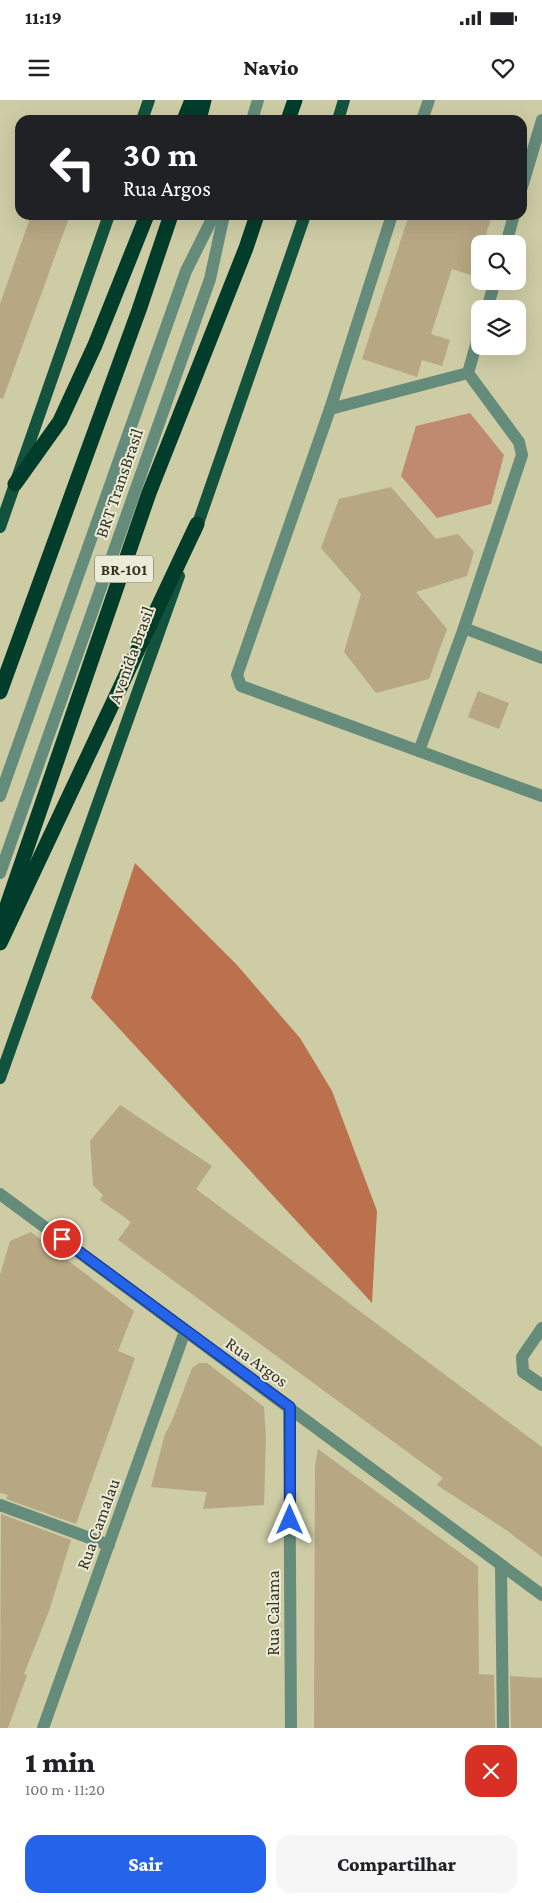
<!DOCTYPE html>
<html lang="pt">
<meta charset="utf-8">
<style>
body{margin:0;font-family:"Crimson Pro",serif;background:#f6f6f6;color:#202124;height:100vh;display:flex;flex-direction:column;font-size:19px;white-space:nowrap}
*{box-sizing:border-box;margin:0}
p{font-size:16px;color:#757577}
.icon{flex:none;width:28px;height:28px;fill:none;stroke:currentColor;stroke-width:2;stroke-linecap:round;stroke-linejoin:round}
.map{position:relative;height:1628px;overflow:hidden}
.side{display:flex;flex-direction:column;background:#fff;flex:1}
.side>*{flex:none}
.top-card{position:absolute;left:15px;top:15px;width:512px;height:105px;border-radius:15px;box-shadow:0 5px 20px #0002;background:#202124;color:#fff;overflow:hidden}
.buttons{position:absolute;left:471px;top:135px;display:grid;gap:10px}
.buttons a{display:grid;place-items:center;width:55px;height:55px;border-radius:10px;background:#fff;box-shadow:0 5px 20px #0002;font-size:25px}
.pin{position:absolute;display:grid;place-items:center;width:42px;height:42px;color:#fff;margin:-21px;border:2px solid #fff;border-radius:50%;box-shadow:0 1px 5px #0007}
.me{position:absolute;width:55px;margin:-28px;rotate:0deg;stroke-linejoin:round;filter:drop-shadow(0 0 4px #0008)}
.turn{display:flex;align-items:center;gap:18px;height:105px;padding:0 25px;font-size:22px}
.turn .icon{width:65px;height:65px;stroke-width:2.5}
.turn b{display:block;font-size:35px;line-height:42px}
.round{display:grid;place-items:center;flex:none;width:52px;height:52px;border-radius:15px;background:#f6f6f6}
.head{display:flex;align-items:center;justify-content:space-between;height:85px;padding:0 25px}
h1{font-size:30px;font-weight:800;line-height:38px}
.button{display:flex;gap:10px;margin-top:auto;padding:10px 25px}
.button a{flex:1;height:58px;border-radius:15px;background:#2563eb;color:#fff;font-size:20px;font-weight:800;line-height:58px;text-align:center}
.button a+a{background:#f6f6f6;color:#202124}
.status{display:flex;justify-content:space-between;align-items:center;height:35px;padding:0 25px;background:#fff;direction:ltr}
.status svg{height:14px;fill:currentColor}
header{display:flex;justify-content:space-between;align-items:center;height:65px;padding:0 25px;background:#fff;font-size:22px;font-weight:800}
.map>svg:first-child{display:block}
</style>
<div class="status"><b>11:19</b><svg viewBox="0 0 49 12"><path d="M0 12V9h3v3zM5 12V6h3v6zM10 12V3h3v9zM15 12V0h3v12zM26 1h20v11H26zM47 4h2v5h-2z"/></svg></div>
<header><svg class="icon" aria-label="menu" viewBox="0 0 24 24"><path d="M4 6h16M4 12h16M4 18h16"/></svg>Navio<svg class="icon" aria-label="heart" viewBox="0 0 24 24"><path d="M12 20l-8-8c-3-5 5-10 8-4 3-6 11-1 8 4z"/></svg></header>
<div class="map">
<svg width="542" height="1628" viewBox="0 0 542 1628">
<rect width="100%" height="100%" fill="#cdcca5"/>
<polygon fill="#c08a70" points="470,313 504,355 491,404 437,418 401,376 416,326"/>
<polygon fill="#bb714d" points="135,763 237,865 300,938 332,991 377,1111 372,1203 91,898"/>
<g fill="#b7a783">
<polygon points="31,115 70,115 3,299 0,298 0,204"/>
<polygon points="409,115 492,115 483,144 480,144 480,155 474,176 452,169 431,234 450,240 442,266 422,260 417,277 362,259"/>
<polygon points="391,387 436,439 458,434 474,452 467,476 416,492 447,529 429,579 376,593 344,552 361,494 321,448 339,399"/>
<polygon points="478,591 509,603 499,629 468,617"/>
<polygon points="120,1005 212,1066 196,1089 542,1347 542,1457 506,1430 437,1385 443,1378 118,1140 131,1122 100,1100 103,1095 93,1085 90,1041"/>
<polygon points="31,1132 134,1211 118,1251 135,1258 76,1424 6,1399 8,1395 0,1393 0,1175 10,1141"/>
<polygon points="199,1263 207,1263 264,1307 266,1338 264,1405 203,1409 207,1392 151,1387 165,1334 172,1321 192,1268"/>
<polygon points="318,1349 478,1466 479,1574 494,1575 495,1628 314,1628 315,1366"/>
<polygon points="1,1414 71,1440 49,1511 24,1574 27,1575 8,1628 0,1628"/>
<polygon points="510,1576 542,1578 542,1628 511,1628"/>
</g>
<g fill="none" stroke-linecap="round" stroke-linejoin="round">
<g stroke="#658b7b" stroke-width="12">
<polyline points="252,20 258,0"/>
<polyline points="422,20 429,0"/>
<polyline points="522,87 542,20"/>
<polyline points="392,115 330,309 237,575 241,586 542,696"/>
<polyline points="506,144 514,115"/>
<polyline points="487,209 495,181"/>
<polyline points="330,309 468,273"/>
<polyline points="464,528 542,558"/>
<polyline points="419,651 464,528 522,355 519,342 468,273 480,231"/>
<polyline points="0,696 186,171 214,115"/>
<polyline points="0,773 210,179 224,115"/>
<polyline points="0,1094 542,1495"/>
<polyline points="542,1228 522,1257 523,1272 542,1285"/>
<polyline points="289,1307 291,1628"/>
<polyline points="0,1405 109,1445"/>
<polyline points="501,1466 503,1628"/>
<polyline points="43,1628 185,1231"/>
</g>
<g stroke="#13533e" stroke-width="12">
<polyline points="142,20 149,0"/>
<polyline points="338,20 344,0"/>
<polyline points="0,427 109,115"/>
<polyline points="195,432 305,115"/>
<polyline points="0,978 179,476"/>
</g>
<g stroke="#023c2b" stroke-width="15">
<polyline points="184,20 192,0"/>
<polyline points="199,20 204,0"/>
<polyline points="288,20 295,0"/>
<polyline points="15,384 60,321 95,245 147,115"/>
<polyline points="0,592 139,210 171,115"/>
<polyline points="0,826 149,393 246,148 257,115"/>
<polyline points="0,843 197,424"/>
</g>
</g>
<g fill="none" stroke-linecap="round" stroke-linejoin="round">
<g stroke="#184099" stroke-width="12">
<polyline id="route" points="62,1139 290,1307 290,1420"/>
</g>
<use href="#route" stroke="#2563eb" stroke-width="9"/>
</g>
<g text-anchor="middle" dominant-baseline="central" stroke-width="4" stroke-linejoin="round" paint-order="stroke">
<rect fill="#ebebd7" stroke="#6c6c5a" stroke-width="1" x="95" y="455.5" width="58" height="27" rx="4"/>
<g font-size="16" font-weight="bold" fill="#353525">
<text x="124" y="469">BR-101</text>
</g>
<g font-size="18" fill="#353525" stroke="#ebebd7">
<text transform="translate(119 383) rotate(-71)">BRT TransBrasil</text>
<text transform="translate(131 555) rotate(-70)">Avenida Brasil</text>
<text transform="translate(257 1262) rotate(36)">Rua Argos</text>
<text transform="translate(98 1424) rotate(-70)">Rua Camalau</text>
<text transform="translate(273 1513) rotate(-90)">Rua Calama</text>
</g>
</g>
</svg>
<div class="buttons">
<a><svg class="icon" aria-label="search" viewBox="0 0 24 24"><circle cx="10" cy="10" r="6"/><path d="M15 15l6 6"/></svg></a>
<a><svg class="icon" aria-label="layers" viewBox="0 0 24 24"><path d="M12 4l9 5-9 5-9-5zM3 14l9 5 9-5"/></svg></a>
</div>
<div class="pin" style="left:62px;top:1139px;background:#d93025"><svg class="icon" aria-label="arrive" viewBox="0 0 24 24"><path d="M6 21V4h12l-3 4 3 4H6"/></svg></div>
<svg class="me" style="left:290px;top:1420px" viewBox="-20 -20 40 40"><path d="M0-17L14 15 0 8-14 15z" fill="#2563eb" stroke="#fff" stroke-width="4"/></svg>
<div class="top-card">
<div class="turn"><svg class="icon" aria-label="left" viewBox="0 0 24 24"><path d="M17 20v-9H6M10 6l-5 5 5 5"/></svg><div><b>30 m</b>Rua Argos</div></div>
</div>
</div>
<section class="side">
<div class="head"><div><h1>1 min</h1><p>100 m · 11:20</p></div><a class="round" style="background:#d93025;color:#fff"><svg class="icon" aria-label="close" viewBox="0 0 24 24"><path d="M6 6l12 12M18 6L6 18"/></svg></a></div>
<div class="button"><a>Sair</a><a>Compartilhar</a></div>
</section>
